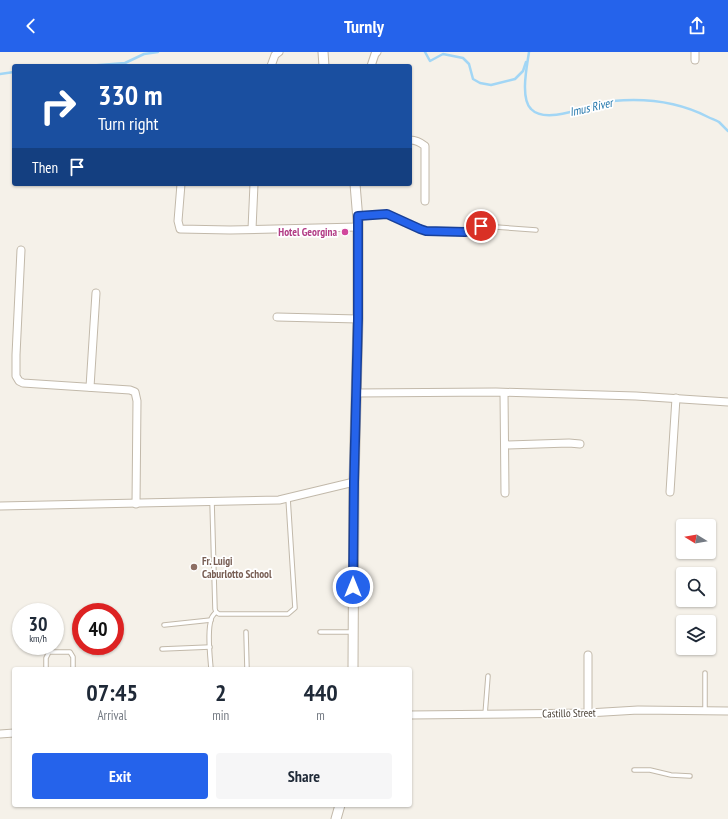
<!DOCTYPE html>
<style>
body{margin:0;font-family:"PT Sans Narrow",sans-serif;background:#f6f6f7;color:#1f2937;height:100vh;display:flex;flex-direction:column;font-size:15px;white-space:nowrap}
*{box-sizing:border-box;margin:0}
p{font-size:13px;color:#747a83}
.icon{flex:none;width:22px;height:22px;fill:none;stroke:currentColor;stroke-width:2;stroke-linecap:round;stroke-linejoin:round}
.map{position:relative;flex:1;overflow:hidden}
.sheet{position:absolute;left:12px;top:615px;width:400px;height:140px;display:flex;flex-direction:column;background:#fff;border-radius:4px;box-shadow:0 1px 3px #0004}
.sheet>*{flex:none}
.banner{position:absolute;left:12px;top:12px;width:400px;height:122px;border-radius:4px;box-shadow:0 1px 3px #0004;background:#1a4fa0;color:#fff;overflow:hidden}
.needle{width:26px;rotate:281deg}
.buttons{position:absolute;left:676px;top:467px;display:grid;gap:8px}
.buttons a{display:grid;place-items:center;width:40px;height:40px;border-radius:4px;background:#fff;box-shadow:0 1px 3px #0004;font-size:20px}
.speed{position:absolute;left:12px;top:551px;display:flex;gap:8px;font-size:20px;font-weight:700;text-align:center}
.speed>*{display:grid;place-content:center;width:52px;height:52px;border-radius:50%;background:#fff;box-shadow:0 1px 3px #0004;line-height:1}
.speed small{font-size:10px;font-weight:400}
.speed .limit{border:6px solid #d22;background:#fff;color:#111}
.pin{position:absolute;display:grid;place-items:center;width:34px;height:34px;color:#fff;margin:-17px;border:2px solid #fff;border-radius:50%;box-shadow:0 1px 4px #0007}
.me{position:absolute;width:44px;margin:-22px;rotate:0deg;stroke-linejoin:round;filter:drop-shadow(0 0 3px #0008)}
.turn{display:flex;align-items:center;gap:14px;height:84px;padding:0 20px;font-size:18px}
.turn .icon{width:52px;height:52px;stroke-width:2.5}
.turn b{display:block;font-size:28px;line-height:34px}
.then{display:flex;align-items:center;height:38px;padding:0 20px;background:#0003;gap:8px;font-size:15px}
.eta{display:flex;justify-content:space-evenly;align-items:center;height:68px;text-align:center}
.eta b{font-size:24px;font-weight:800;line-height:28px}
.button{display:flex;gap:8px;margin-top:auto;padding:8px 20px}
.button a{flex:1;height:46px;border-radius:4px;background:#2563eb;color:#fff;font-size:16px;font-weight:800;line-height:46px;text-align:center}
.button a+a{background:#f6f6f7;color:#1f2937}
header{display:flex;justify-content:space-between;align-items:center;height:52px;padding:0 20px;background:#2563eb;color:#fff;font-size:18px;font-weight:800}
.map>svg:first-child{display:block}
</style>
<header><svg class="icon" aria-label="back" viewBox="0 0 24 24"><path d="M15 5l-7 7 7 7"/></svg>Turnly<svg class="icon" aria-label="share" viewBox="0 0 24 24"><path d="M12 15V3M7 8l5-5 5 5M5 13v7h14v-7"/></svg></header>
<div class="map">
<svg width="728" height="767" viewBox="0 0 728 767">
<rect width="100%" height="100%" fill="#f5f1e9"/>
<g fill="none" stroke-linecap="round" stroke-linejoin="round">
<g stroke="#a2d6f5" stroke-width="2.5">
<polyline points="425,0 430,9 443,2 463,6 469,12 473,27 480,31 491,33 515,27 523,19 526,10"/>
<path d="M 529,0 C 527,14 520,46 531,57 C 547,74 593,51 613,49 C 645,46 679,50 708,65 C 712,67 716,68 719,70 C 722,73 725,76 728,79"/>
<polyline points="87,14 125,11 144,2 158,0"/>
<polyline points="0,22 14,20"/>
</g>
<g stroke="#c2b9aa" stroke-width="5.5">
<g id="service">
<polyline points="359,164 387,162 420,177 426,179 465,180 481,174 536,178"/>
<polyline points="212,449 215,557 216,560 219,562 288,562 295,556 288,446"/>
<polyline points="164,573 211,568"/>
<polyline points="246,580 247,617"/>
<polyline points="320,580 353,580"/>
<polyline points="162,597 210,595"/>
<polyline points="46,617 46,606 49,600 70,600 73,605 73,617"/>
<path d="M 211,617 C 210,604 207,580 211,568 C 211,565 214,562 216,560"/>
<polyline points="705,659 705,621"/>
<polyline points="485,663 488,624"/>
<polyline points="634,718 650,718 671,723 690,724"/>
</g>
</g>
<g stroke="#c2b9aa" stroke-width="9">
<g id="minor">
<polyline points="695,0 695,8"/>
<polyline points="271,14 275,3 279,0"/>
<polyline points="371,14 375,2 377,0"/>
<path d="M 410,88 C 416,88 420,90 425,94 L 425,149"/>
<polyline points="181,132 178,169 180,177 230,178 358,175"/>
<polyline points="252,177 254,132"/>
<polyline points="21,198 16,303 16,324 19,329 23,331 130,338 135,340 137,349 136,452"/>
<polyline points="277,265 358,267"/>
<polyline points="90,335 96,241"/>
<polyline points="356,341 496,340 636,344 728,350"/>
<polyline points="504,341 505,441"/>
<polyline points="505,393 569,391 580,392"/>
<polyline points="670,440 676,346"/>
<polyline points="0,454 279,448 354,430"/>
<polyline points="588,661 588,603"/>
<polyline points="410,663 588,661 638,658 728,659"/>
<polyline points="0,682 14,681"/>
</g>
</g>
<g stroke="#c2b9aa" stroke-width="11">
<g id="tertiary">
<polyline points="323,0 324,14"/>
<polyline points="353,617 354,430 358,267 358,168 355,132"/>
<polyline points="336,767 340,753"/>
</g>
</g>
<use href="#service" stroke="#fff" stroke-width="3.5"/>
<use href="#minor" stroke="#fff" stroke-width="7"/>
<use href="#tertiary" stroke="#fff" stroke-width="9"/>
</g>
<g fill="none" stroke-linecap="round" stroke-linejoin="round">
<g stroke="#184099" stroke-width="10">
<polyline id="route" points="353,535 354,430 358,267 358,164 387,162 420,177 426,179 465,180 481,174"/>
</g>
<use href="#route" stroke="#2563eb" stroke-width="7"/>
</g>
<circle fill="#d1479c" stroke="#fff" stroke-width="1.5" cx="345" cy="180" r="4"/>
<circle fill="#8d6e63" stroke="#fff" stroke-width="1.5" cx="194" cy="515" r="4"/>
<g text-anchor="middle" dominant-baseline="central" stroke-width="3.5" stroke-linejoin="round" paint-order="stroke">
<g font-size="11" font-weight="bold" fill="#b23c85" stroke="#fff" text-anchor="end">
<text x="337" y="180">Hotel Georgina</text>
</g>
<g font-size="11" font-weight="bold" fill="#785e54" stroke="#fff" text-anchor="start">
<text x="202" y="509">Fr. Luigi<tspan x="202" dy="13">Caburlotto School</tspan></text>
</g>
<g font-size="11" fill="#4a4136" stroke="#fff">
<text transform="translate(569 661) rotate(-1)">Castillo Street</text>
</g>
<g font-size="12" font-style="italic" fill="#2578ad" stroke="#fff">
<text transform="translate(591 55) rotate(-13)">Imus River</text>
</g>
</g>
</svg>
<div class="buttons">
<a><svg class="needle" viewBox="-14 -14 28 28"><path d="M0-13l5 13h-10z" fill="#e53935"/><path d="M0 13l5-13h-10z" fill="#747a83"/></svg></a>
<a><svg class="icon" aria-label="search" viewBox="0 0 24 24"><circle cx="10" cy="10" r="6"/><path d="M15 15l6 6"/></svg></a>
<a><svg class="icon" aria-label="layers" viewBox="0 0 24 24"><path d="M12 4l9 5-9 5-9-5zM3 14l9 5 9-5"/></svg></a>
</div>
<div class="speed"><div>30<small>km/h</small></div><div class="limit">40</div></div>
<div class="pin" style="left:481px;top:174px;background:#d93025"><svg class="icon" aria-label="arrive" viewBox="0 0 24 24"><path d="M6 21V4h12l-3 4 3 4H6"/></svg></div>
<svg class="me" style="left:353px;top:535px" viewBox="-20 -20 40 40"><circle r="17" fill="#2563eb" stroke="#fff" stroke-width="3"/><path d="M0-11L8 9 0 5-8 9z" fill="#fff"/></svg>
<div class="banner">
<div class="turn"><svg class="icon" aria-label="right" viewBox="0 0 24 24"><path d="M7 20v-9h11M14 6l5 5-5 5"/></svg><div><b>330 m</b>Turn right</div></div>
<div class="then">Then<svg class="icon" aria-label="arrive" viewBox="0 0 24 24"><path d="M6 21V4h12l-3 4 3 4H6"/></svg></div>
</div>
<section class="sheet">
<div class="eta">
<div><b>07:45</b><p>Arrival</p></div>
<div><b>2</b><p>min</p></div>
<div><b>440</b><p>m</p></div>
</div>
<div class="button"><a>Exit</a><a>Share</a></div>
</section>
</div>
